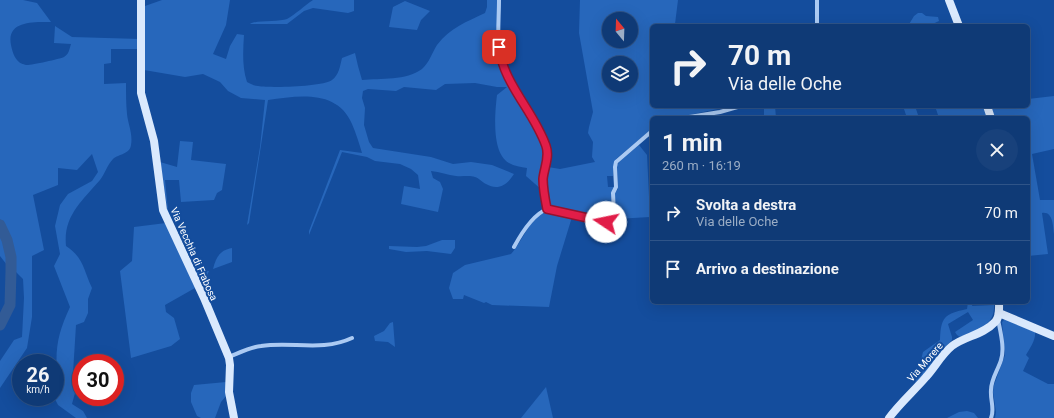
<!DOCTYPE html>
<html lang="it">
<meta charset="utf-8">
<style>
body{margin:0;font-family:Roboto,sans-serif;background:#18417b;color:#f1f3f6;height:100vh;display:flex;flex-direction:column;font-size:15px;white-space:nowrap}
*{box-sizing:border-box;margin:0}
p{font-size:13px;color:#9badc5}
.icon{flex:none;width:22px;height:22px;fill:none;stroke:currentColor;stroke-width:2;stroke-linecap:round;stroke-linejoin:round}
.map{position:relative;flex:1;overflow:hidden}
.drawer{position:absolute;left:650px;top:116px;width:380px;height:188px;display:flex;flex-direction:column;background:#0f3a76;border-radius:6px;box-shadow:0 4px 16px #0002,0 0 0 1px #2f5488}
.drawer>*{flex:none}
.hud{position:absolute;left:650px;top:24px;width:380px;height:84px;border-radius:6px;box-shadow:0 4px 16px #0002,0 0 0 1px #2f5488;background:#0f3a76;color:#f1f3f6;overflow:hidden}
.needle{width:26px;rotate:341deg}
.buttons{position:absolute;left:602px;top:12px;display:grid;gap:8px}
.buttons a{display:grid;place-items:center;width:36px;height:36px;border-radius:50%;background:#0f3a76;box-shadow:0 4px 16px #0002,0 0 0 1px #2f5488;font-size:20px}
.speed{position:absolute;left:12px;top:354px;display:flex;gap:8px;font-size:20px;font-weight:700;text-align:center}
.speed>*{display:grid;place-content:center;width:52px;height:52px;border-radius:50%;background:#0f3a76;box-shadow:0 4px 16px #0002,0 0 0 1px #2f5488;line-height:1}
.speed small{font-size:10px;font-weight:400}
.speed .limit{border:6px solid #d22;background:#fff;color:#111}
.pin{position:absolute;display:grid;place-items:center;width:34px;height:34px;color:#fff;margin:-17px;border-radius:8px;box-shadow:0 2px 6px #0006}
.me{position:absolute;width:44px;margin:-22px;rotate:281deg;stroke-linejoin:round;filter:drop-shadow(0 0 3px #0008)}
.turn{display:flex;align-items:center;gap:14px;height:84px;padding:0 12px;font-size:18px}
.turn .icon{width:52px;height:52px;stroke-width:2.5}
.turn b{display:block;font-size:28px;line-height:34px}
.round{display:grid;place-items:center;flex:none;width:42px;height:42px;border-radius:21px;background:#18417b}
.head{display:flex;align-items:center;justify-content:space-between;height:68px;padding:0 12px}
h1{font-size:24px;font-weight:700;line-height:30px}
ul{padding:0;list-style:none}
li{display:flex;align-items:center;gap:12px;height:56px;padding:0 12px;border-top:1px solid #2f5488}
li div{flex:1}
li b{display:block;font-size:15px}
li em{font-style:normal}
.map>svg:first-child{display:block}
</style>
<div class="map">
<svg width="1054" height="418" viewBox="0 0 1054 418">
<rect width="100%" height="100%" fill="#144d9d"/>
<g fill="#2767bb" fill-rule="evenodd">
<path d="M 0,0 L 23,0 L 37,3 L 51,22 C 35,22 6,20 11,45 C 12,50 14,58 19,62 C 20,63 25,65 27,65 C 32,65 60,59 64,57 C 69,54 69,50 71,44 L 54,43 L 55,26 L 72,37 L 140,39 L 140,49 L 111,49 L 111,63 L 104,64 L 104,84 L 126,83 C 126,94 126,104 127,114 C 128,124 133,134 131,145 C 130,154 119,154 113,159 C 107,165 105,174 100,180 C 82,201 63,216 66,246 C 84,258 83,269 92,288 L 88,299 L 88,313 L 84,322 L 76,325 L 73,373 L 81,376 L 81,392 L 75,393 L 72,404 L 83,411 L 87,418 L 76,418 L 58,405 L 54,397 L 61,375 L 57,372 C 55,346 59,331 70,307 L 54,266 L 60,254 L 55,226 L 60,205 L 68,194 L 92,181 L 98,172 L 92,154 L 77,170 L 58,168 L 58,185 L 33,195 L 44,250 L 32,256 L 32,317 L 27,348 L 0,388 L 0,361 L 14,340 L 22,337 L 24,298 L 23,279 L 16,272 L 12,248 L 8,233 L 0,219 Z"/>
<path d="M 162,0 L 230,0 L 226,25 L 213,54 L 226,59 L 230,46 L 237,34 L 244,35 C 243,51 242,67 247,82 C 251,84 254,86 258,86 C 271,88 322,87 332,80 C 339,75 340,66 342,58 L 355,53 L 358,66 L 362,80 C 381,78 406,81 422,69 C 429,63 432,53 437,45 C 450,28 466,22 485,13 L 487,7 L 487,0 L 497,0 L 501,66 L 542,141 L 545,155 L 542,174 L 542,190 L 526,176 L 527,168 C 521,167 514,166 509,163 C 491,153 495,112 497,95 L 507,87 L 497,87 L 475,83 L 445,84 L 436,90 L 404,87 L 396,91 L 368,89 L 363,91 L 362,98 L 365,108 L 364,125 L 369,142 L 373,148 L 431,157 L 453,164 L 471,162 L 492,165 L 514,174 C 507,185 498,191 486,184 C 482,182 479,178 475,177 C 469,175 462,177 456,176 C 448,175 440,172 431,171 L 433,178 L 440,182 L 443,189 L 438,212 L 401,204 L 404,186 L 420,189 L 418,175 L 411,169 L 400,164 L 375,161 L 367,157 L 342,152 L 309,235 L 309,231 L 340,150 L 362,153 C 359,143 356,133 352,124 C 337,89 298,96 268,100 L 249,223 L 247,225 L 260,147 L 265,100 L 241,98 L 228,91 L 220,82 L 203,74 L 185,77 L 144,70 L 145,6 Z"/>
<path d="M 313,0 L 354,0 L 354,11 L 348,13 L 313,8 L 304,11 L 287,24 L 250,24 C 255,20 279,22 287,19 C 296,14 304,6 313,0 Z"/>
<path d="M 580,0 L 678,0 L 675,24 L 673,26 L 652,26 L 652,106 L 732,106 L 675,118 L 652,118 L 652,129 L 616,159 L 613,168 L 613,176 L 607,176 L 608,187 L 614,187 L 611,193 L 612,216 L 612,218 L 608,220 L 549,207 C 547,194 544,181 548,167 L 560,169 L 595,162 L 592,157 L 593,142 L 588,133 L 589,127 L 593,112 L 579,33 ZM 609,19 L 631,19 L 631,41 L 609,41 ZM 609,63 L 631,63 L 631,85 L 609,85 Z"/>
<polygon points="405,1 430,11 421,20 417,30 389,27 393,7"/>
<polygon points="918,13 922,13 926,16 938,17 939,21 928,26 908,26 914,16"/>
<path d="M 1054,96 L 1054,149 L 1032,154 L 1040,200 L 1054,200 L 1054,234 C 1053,226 1053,211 1042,213 L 1048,254 L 1028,256 L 1028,118 L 993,118 L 989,106 L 1028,106 L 1028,99 Z"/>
<polygon points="764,106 775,106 776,118 764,118"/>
<polygon points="903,106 915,106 918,115 917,118 907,118"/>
<polygon points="935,106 985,106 988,118 939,118"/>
<polygon points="180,141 193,142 191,160 226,164 222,190 217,193 214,200 181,202 179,180 165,180 169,220 160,162 177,167"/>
<polygon points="639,145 647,155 650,217 616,219 614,194 618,189 617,165 620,161"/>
<path d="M 548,212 L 572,217 L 557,266 L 549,307 L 492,305 L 486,302 L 484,303 L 464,295 L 463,299 L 453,299 L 449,288 L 453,273 L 465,265 L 511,254 C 522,243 531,214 548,212 Z"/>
<polygon points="166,223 195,288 165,305 166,312 174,318 180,339 171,346 131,358 120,271 132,261 134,227"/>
<polygon points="0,232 6,245 7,265 0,256"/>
<polygon points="442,240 455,240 455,248 451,254 427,251 406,252 389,249 389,246 417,247 426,246"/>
<path d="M 232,248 L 232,262 L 213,269 C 216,257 220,250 232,248 Z"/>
<polygon points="187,259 195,260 204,271 209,271 204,282 200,283"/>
<path d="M 968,302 L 973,302 L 972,306 L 994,305 C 995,326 977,330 960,337 L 957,335 L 955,332 L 973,320 L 968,312 L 948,324 L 952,337 L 952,340 L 941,352 L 935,363 L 915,383 L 923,352 L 940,340 C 941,317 944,314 967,309 Z"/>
<path d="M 1005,319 L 1035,332 C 1036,340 1030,348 1026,355 L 1029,358 L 1023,371 L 1048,384 L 1054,384 L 1054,418 L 995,418 L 996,412 L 993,392 L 994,385 L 1005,355 L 1002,322 Z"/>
<polygon points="393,322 395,347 388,342 375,341 374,336 384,331 390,323"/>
<polygon points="226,382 226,396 221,402 215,418 201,418 197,416 191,402 191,393 194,385"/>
<polygon points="546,387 553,418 521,418"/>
<polygon points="967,411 974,413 978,418 947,418 959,412"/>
</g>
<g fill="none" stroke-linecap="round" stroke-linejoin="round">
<polyline stroke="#325b96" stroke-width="11" points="0,225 7,240 11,257 11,271 10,305 0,325"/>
<g stroke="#abcaf3" stroke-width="4">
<path d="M 499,0 C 499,21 496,45 502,65 L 542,136 C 552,157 544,161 543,181 C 543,191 545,200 547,209 C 532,215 521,234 514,247"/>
<polyline points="817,0 817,26"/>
<polyline points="683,118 720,112 741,106"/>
<polyline points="547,209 603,222 608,222 613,220 614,215 613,193 616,187 615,167 616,162 652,131"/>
<path d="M 229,357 C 239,353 250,347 261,346 C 291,341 322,352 352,338"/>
<path d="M 991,418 C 995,409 990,400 991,390 C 991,379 998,370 1001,360 C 1005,348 1000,331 998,319"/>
</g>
<g stroke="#dae9fd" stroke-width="8">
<polyline points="141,0 141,93 154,141 163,210 204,298 229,358 230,365 229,392 234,418"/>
<polyline points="949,0 959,26"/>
<polyline points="987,106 991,118"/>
<polyline points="999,313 1054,336"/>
<path d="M 889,418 C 900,403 914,391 926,377 C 935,367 942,354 952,346 C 965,336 983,335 995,322 C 1000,317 999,309 999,302"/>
</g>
</g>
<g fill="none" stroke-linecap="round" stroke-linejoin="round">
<g stroke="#92132f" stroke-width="10">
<path id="route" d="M 499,47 C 503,84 534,111 546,146 C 550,157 544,168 543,179 C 543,189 545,199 547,209 L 606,222"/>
</g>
<use href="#route" stroke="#e11d48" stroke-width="7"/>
</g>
<g text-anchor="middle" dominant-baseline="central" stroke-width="4" stroke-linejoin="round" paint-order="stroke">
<g font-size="10" fill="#fff" stroke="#144d9d">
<text transform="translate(194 254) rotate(66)">Via Vecchia di Frabosa</text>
<text transform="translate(925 362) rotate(-49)">Via Morere</text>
</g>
</g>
</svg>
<div class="buttons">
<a><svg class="needle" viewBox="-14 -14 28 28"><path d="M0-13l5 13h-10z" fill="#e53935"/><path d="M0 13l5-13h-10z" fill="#9badc5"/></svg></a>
<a><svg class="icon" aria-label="layers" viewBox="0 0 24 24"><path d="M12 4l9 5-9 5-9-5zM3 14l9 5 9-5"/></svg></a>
</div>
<div class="speed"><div>26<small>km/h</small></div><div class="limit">30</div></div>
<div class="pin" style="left:499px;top:47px;background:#d93025"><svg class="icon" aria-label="arrive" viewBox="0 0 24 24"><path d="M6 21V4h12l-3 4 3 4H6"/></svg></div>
<svg class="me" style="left:606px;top:222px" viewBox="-20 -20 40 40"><circle r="19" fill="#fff"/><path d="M0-13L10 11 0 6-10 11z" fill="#e11d48"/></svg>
<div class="hud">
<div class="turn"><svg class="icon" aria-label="right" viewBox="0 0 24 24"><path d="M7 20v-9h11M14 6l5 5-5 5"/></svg><div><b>70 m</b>Via delle Oche</div></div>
</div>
<section class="drawer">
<div class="head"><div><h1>1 min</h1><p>260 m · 16:19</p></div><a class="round"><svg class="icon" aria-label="close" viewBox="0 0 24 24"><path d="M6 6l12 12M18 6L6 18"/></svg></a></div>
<ul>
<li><svg class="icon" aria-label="right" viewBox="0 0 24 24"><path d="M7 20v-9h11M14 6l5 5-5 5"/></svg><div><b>Svolta a destra</b><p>Via delle Oche</p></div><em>70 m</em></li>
<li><svg class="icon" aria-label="arrive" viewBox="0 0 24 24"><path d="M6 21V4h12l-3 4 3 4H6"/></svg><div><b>Arrivo a destinazione</b></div><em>190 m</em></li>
</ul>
</section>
</div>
